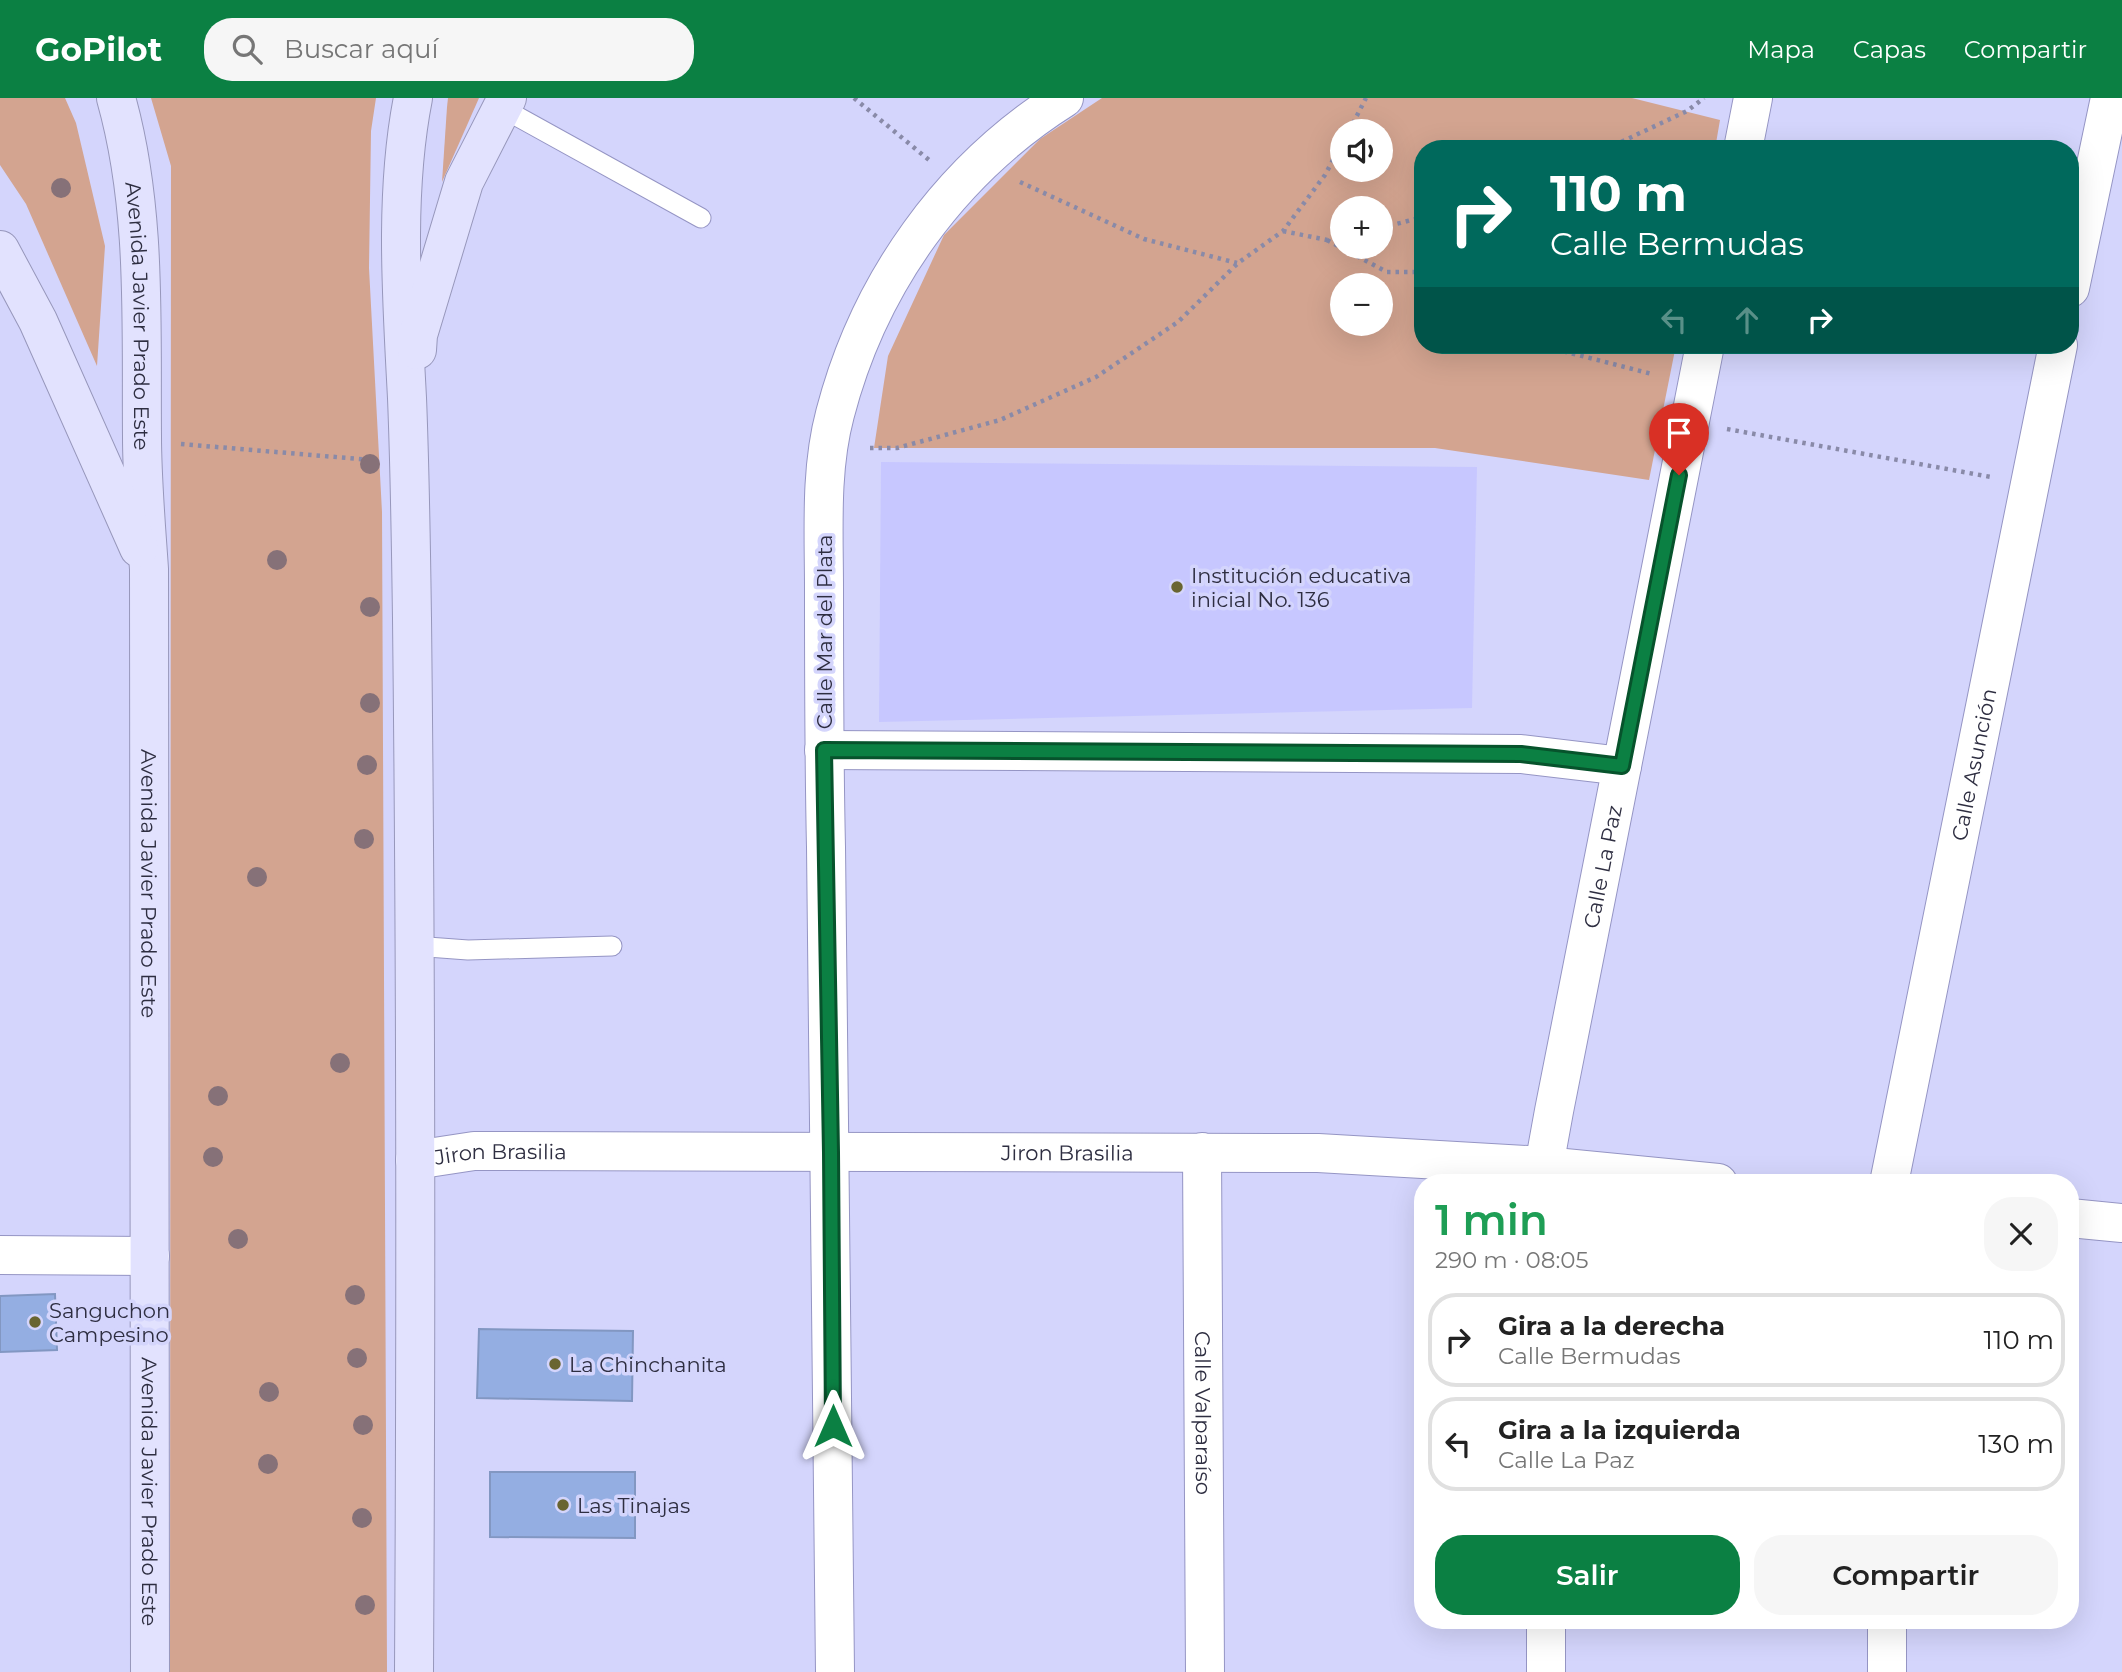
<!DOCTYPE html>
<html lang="es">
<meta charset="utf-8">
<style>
body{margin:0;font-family:Montserrat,sans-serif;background:#f6f6f6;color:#222;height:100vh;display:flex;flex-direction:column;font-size:26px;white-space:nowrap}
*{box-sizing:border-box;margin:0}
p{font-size:23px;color:#767676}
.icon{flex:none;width:38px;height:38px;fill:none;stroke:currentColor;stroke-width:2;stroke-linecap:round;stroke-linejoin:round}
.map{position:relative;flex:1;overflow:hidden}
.side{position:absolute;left:1414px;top:1076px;width:665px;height:455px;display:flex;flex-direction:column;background:#fff;border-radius:28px;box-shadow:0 7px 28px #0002}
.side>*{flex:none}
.guide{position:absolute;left:1414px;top:42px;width:665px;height:214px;border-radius:28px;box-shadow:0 7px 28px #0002;background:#00695c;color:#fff;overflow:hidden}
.buttons{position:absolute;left:1330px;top:21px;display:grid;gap:14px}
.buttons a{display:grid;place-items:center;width:63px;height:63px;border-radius:50%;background:#fff;box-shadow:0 7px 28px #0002;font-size:35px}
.pin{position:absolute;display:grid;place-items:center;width:60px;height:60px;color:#fff;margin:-72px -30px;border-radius:50% 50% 50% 0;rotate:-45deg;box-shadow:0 0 7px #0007}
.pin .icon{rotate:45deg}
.me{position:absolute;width:77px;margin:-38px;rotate:0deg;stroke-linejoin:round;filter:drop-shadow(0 0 5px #0008)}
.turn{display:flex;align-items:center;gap:24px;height:147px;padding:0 21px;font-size:32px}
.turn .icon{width:91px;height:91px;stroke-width:2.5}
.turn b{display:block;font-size:49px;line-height:60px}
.lanes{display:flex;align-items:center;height:66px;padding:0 21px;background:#0003;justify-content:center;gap:35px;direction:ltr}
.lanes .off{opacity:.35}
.round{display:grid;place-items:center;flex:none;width:74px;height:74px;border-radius:28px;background:#f6f6f6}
.head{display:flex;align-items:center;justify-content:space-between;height:119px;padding:0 21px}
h1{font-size:42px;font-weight:600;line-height:52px;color:#1e9e55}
.button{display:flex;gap:14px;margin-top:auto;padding:14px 21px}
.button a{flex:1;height:80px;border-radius:28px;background:#0b8043;color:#fff;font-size:28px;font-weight:600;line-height:80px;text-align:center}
.button a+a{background:#f6f6f6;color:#222}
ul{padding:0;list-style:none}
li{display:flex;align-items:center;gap:21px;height:94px;margin:0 14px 10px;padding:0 7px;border:4px solid #e0e0e0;border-radius:28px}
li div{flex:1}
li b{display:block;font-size:26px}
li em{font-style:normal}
header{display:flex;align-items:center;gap:42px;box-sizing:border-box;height:98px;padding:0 35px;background:#0b8043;color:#fff}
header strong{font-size:33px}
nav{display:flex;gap:38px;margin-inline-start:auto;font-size:24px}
.search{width:490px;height:63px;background:#f6f6f6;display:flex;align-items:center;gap:18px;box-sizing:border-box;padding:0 24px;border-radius:28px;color:#767676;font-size:26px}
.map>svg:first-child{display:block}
</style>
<header>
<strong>GoPilot</strong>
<div class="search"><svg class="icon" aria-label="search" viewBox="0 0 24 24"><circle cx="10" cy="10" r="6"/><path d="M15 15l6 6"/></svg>Buscar aquí</div>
<nav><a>Mapa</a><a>Capas</a><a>Compartir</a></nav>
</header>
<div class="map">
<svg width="2122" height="1574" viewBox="0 0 2122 1574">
<rect width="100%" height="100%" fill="#d4d5fc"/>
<polygon fill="#c7c7ff" points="881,364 1477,369 1472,610 879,624"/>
<g fill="#d3a490" fill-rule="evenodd">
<polygon points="0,0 65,0 76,25 105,148 97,268 26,106 0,67"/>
<polygon points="151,0 376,0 371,33 369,170 382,414 387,1574 170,1574 171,68"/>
<polygon points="448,0 479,0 442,84 447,9"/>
<path d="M 1102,0 L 1632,0 L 1720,22 L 1715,51 L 1423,51 L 1423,247 L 1676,247 L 1649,382 L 1435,350 L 874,350 L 888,258 L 944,137 L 1040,41 ZM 1342,33 L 1381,33 L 1381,72 L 1342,72 ZM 1342,110 L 1381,110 L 1381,149 L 1342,149 ZM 1342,187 L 1381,187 L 1381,226 L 1342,226 Z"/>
</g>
<g fill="#94aee2" stroke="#8297c2" stroke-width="2">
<polygon points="55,1196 57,1252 0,1254 0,1198"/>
<polygon points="479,1231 633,1233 632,1303 477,1300"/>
<polygon points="490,1374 635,1374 635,1440 490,1439"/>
</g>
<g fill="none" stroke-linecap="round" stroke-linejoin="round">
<g stroke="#9595c4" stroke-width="21">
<g id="lane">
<polyline points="502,10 701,120"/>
<polyline points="414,848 468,852 612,848"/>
</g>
</g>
<g stroke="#9595c4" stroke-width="40">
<g id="street">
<polyline points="1743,51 1753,0"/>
<polyline points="2070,190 2110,0"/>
<polyline points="824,652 1521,656 1622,668"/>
<path id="s1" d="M 1202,1054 L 1205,1574"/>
<path id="s2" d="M 415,1062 L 474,1053 L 1318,1055 L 1544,1068 L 1718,1085"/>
<path id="s3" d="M 1544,1085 L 1544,1068 L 1554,1013 L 1705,247"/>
<path id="s4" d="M 1889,1085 L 2058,247"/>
<polyline points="2070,1120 2122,1125"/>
<polyline points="0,1157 150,1158"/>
<polyline points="1546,1522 1546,1574"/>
<polyline points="1887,1522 1887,1574"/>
<path d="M 835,1574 C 833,1299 830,1024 826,749 C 824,662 824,576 824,490 C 824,433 820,372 835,316 C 869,185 950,72 1064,0"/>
</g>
</g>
<g stroke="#9797bb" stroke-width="40">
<g id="primary">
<path id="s5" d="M 116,0 C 147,110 141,225 142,338 C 142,382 146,427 149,471 L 150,1574"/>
<path d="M 413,0 C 394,96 402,203 407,300 C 410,374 411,448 412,521 C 416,872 416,1223 414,1574"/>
<polyline points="0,152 38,223 139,450"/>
<polyline points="417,252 418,237 464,84 507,0"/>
</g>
</g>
<g stroke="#898aa8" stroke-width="4.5" stroke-dasharray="3.5 5" stroke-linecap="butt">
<polyline points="854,0 929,62"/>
<polyline points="1349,33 1366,0"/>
<polyline points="1606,51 1687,13 1704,0"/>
<polyline points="1020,84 1144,141 1237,165"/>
<polyline points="1381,130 1423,119"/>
<polyline points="1283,133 1327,142 1342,138"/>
<polyline points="1327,142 1387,174 1423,174"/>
<polyline points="1539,247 1652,276"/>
<polyline points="1727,331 1991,379"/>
<polyline points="181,346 371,362"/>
<polyline points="870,350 897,350 1000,322 1096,279 1178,224 1238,165 1283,133 1325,77 1342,45"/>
</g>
<use href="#lane" stroke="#fff" stroke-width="19"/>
<use href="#street" stroke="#fff" stroke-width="38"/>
<use href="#primary" stroke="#e2e2fe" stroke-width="38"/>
</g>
<g fill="#867178">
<circle cx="61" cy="90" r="10"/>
<circle cx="370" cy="366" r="10"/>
<circle cx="277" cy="462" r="10"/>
<circle cx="370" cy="509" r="10"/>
<circle cx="370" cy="605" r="10"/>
<circle cx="367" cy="667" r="10"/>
<circle cx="364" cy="741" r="10"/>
<circle cx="257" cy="779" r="10"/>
<circle cx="340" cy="965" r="10"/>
<circle cx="218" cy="998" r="10"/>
<circle cx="213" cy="1059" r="10"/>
<circle cx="238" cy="1141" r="10"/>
<circle cx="355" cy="1197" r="10"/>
<circle cx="357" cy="1260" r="10"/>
<circle cx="269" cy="1294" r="10"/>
<circle cx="363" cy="1327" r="10"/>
<circle cx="268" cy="1366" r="10"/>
<circle cx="362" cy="1420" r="10"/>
<circle cx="365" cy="1507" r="10"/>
</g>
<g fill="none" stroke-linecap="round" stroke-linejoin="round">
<g stroke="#07532c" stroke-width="18">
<polyline id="route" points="833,1328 831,1054 824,652 1521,656 1622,668 1679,377"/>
</g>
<use href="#route" stroke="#0b8043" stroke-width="12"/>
</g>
<g fill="#696531" stroke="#d4d5fc" stroke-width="2.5">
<circle cx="1177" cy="489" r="7"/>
<circle cx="35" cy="1224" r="7"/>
<circle cx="555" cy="1266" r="7"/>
<circle cx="563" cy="1407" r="7"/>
</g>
<g text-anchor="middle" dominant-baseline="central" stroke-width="7" stroke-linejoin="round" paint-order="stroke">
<g font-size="21" fill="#2e2e41" stroke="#d4d5fc">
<text stroke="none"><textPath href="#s5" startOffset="220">Avenida Javier Prado Este</textPath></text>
<text transform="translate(824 534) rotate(-90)">Calle Mar del Plata</text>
<text stroke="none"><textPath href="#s4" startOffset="427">Calle Asunción</textPath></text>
<text stroke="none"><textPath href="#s3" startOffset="322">Calle La Paz</textPath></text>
<text stroke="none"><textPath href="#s5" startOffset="788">Avenida Javier Prado Este</textPath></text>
<text stroke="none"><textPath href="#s2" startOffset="653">Jiron Brasilia</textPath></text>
<text stroke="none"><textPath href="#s2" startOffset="86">Jiron Brasilia</textPath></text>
<text stroke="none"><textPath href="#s1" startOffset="261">Calle Valparaíso</textPath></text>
<text stroke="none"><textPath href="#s5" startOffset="1396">Avenida Javier Prado Este</textPath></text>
</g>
<g font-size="21" fill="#2e2e41" stroke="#d4d5fc" text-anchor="start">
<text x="1191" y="477">Institución educativa<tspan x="1191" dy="24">inicial No. 136</tspan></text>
<text x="49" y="1212">Sanguchon<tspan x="49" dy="24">Campesino</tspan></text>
<text x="569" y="1266">La Chinchanita</text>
<text x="577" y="1407">Las Tinajas</text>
</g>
</g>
</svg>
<div class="buttons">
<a><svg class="icon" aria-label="sound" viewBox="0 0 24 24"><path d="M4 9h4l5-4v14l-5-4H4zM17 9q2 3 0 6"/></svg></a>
<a>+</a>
<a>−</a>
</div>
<div class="pin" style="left:1679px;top:377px;background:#d93025"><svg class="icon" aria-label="arrive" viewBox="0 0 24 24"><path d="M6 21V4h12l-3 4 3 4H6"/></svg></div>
<svg class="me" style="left:833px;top:1328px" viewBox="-20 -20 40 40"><path d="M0-17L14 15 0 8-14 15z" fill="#0b8043" stroke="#fff" stroke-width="4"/></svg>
<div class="guide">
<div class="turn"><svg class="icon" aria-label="right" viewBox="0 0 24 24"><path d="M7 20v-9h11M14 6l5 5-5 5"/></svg><div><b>110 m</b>Calle Bermudas</div></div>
<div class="lanes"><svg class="icon off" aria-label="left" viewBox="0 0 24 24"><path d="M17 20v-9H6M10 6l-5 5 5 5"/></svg><svg class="icon off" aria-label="ahead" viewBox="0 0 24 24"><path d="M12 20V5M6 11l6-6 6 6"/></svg><svg class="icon" aria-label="right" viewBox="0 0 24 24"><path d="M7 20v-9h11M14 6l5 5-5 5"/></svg></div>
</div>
<section class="side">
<div class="head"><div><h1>1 min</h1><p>290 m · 08:05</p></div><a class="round"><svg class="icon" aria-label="close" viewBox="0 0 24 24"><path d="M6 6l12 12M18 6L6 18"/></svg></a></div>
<ul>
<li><svg class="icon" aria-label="right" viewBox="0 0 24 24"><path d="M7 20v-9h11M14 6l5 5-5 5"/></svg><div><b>Gira a la derecha</b><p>Calle Bermudas</p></div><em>110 m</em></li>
<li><svg class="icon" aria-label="left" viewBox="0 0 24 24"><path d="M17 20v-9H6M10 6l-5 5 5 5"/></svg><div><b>Gira a la izquierda</b><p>Calle La Paz</p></div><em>130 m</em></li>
</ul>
<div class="button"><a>Salir</a><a>Compartir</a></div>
</section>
</div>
